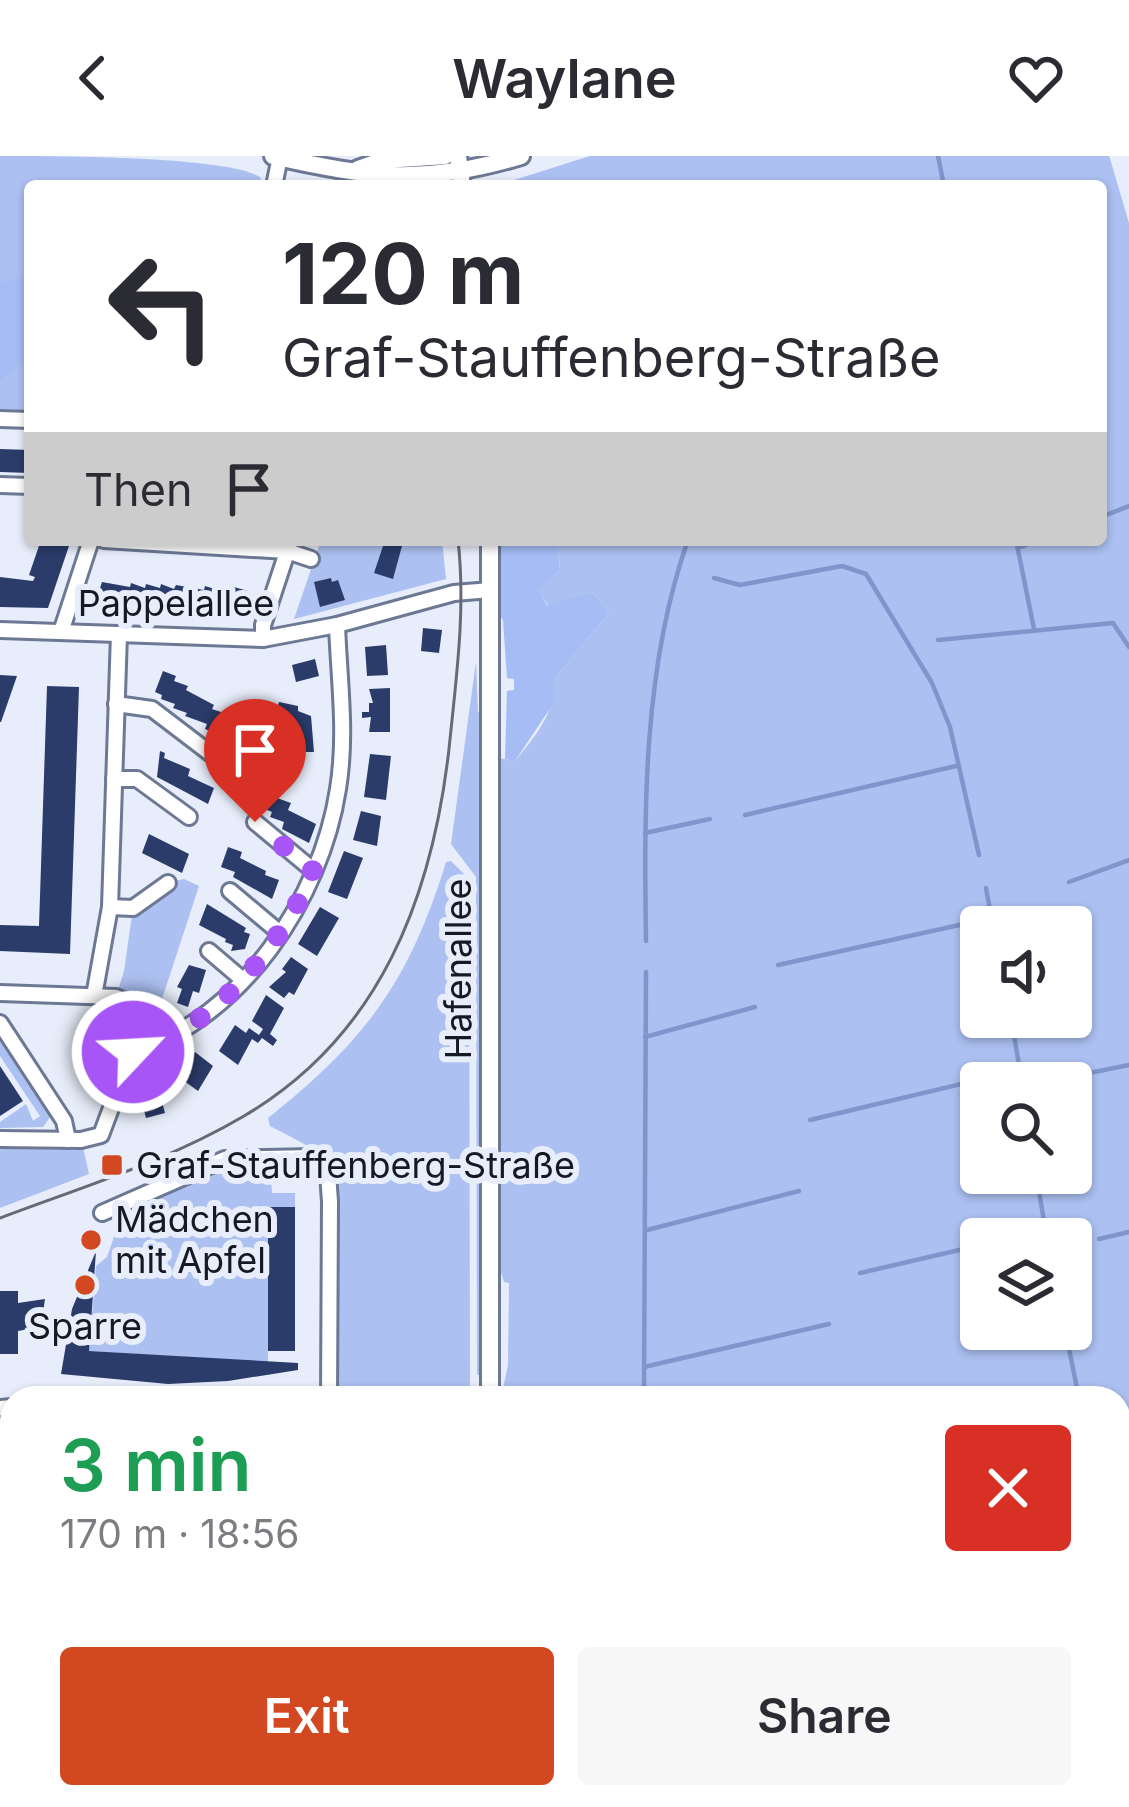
<!DOCTYPE html>
<meta charset="utf-8">
<style>
body{margin:0;font-family:Inter,sans-serif;background:#f7f7f7;color:#2b2b33;height:100vh;display:flex;flex-direction:column;font-size:45px;white-space:nowrap}
*{box-sizing:border-box;margin:0}
p{font-size:39px;color:#7c7c81}
.icon{flex:none;width:66px;height:66px;fill:none;stroke:currentColor;stroke-width:2;stroke-linecap:round;stroke-linejoin:round}
.map{position:relative;flex:1;overflow:hidden}
.sheet{position:absolute;left:0px;top:1230px;width:1131px;height:423px;display:flex;flex-direction:column;background:#fff;border-radius:36px 36px 0 0;box-shadow:0 3px 9px #0004}
.sheet>*{flex:none}
.top-card{position:absolute;left:24px;top:24px;width:1083px;height:366px;border-radius:12px;box-shadow:0 3px 9px #0004;background:#fff;color:#2b2b33;overflow:hidden}
.fabs{position:absolute;left:960px;top:750px;display:grid;gap:24px}
.fabs a{display:grid;place-items:center;width:132px;height:132px;border-radius:12px;background:#fff;box-shadow:0 3px 9px #0004;font-size:60px}
.pin{position:absolute;display:grid;place-items:center;width:102px;height:102px;color:#fff;margin:-123px -51px;border-radius:50% 50% 50% 0;rotate:-45deg;box-shadow:0 0 12px #0007}
.pin .icon{rotate:45deg}
.me{position:absolute;width:132px;margin:-66px;rotate:65deg;stroke-linejoin:round;filter:drop-shadow(0 0 9px #0008)}
.turn{display:flex;align-items:center;gap:42px;height:252px;padding:0 60px;font-size:54px}
.turn .icon{width:156px;height:156px;stroke-width:2.5}
.turn b{display:block;font-size:84px;line-height:102px}
.then{display:flex;align-items:center;height:114px;padding:0 60px;background:#0003;gap:24px;font-size:45px}
.round{display:grid;place-items:center;flex:none;width:126px;height:126px;border-radius:12px;background:#f7f7f7}
.head{display:flex;align-items:center;justify-content:space-between;height:204px;padding:0 60px}
h1{font-size:72px;font-weight:600;line-height:90px;color:#1e9e55}
.primary-button{display:flex;gap:24px;margin-top:auto;padding:24px 60px}
.primary-button a{flex:1;height:138px;border-radius:12px;background:#d24921;color:#fff;font-size:48px;font-weight:600;line-height:138px;text-align:center}
.primary-button a+a{background:#f7f7f7;color:#2b2b33}
header{display:flex;justify-content:space-between;align-items:center;height:156px;padding:0 60px;background:#fff;font-size:54px;font-weight:600}
.map>svg:first-child{display:block}
</style>
<header><svg class="icon" aria-label="back" viewBox="0 0 24 24"><path d="M15 5l-7 7 7 7"/></svg>Waylane<svg class="icon" aria-label="heart" viewBox="0 0 24 24"><path d="M12 20l-8-8c-3-5 5-10 8-4 3-6 11-1 8 4z"/></svg></header>
<div class="map">
<svg width="1129" height="1651" viewBox="0 0 1129 1651">
<rect width="100%" height="100%" fill="#e7edfa"/>
<g fill="#acc0f1" fill-rule="evenodd">
<path d="M 0,0 C 48,0 235,0 261,22 L 260,30 L 30,30 L 30,255 L 0,254 Z"/>
<path d="M 590,0 L 1109,0 L 1111,6 L 1129,67 L 1129,1651 L 502,1651 L 502,1641 L 1119,1641 L 1119,1242 L 501,1242 L 508,1209 L 509,1127 L 504,1126 L 497,1103 L 498,602 L 515,605 C 536,580 556,556 554,523 L 609,457 L 592,436 L 548,449 L 536,433 L 560,414 L 557,384 L 1101,384 L 1101,30 L 515,30 L 514,24 ZM 981,771 L 1071,771 L 1071,861 L 981,861 ZM 981,927 L 1071,927 L 1071,1017 L 981,1017 ZM 981,1083 L 1071,1083 L 1071,1173 L 981,1173 Z"/>
<polygon points="321,384 442,384 446,423 294,463"/>
<polygon points="476,506 478,556 483,557 483,1219 477,1219 476,721 451,688"/>
<path d="M 451,705 L 469,723 L 470,1230 L 457,1242 L 338,1240 L 337,1023 C 326,994 295,984 270,970 L 268,962 C 366,884 409,826 446,706 Z"/>
<polygon points="184,723 199,730 146,892 133,896 141,858 116,841 124,815 133,752 168,727"/>
<polygon points="0,883 48,954 50,961 43,971 0,972 0,966 26,948 33,965 40,960 0,900"/>
<polygon points="0,983 32,989 83,991 89,1018 0,1052"/>
<polygon points="219,1011 226,1024 271,1023 272,1037 295,1037 295,1051 268,1052 268,1206 89,1195 96,1110 107,1101 115,1078 120,1076 118,1072 147,1043"/>
<polygon points="12,1327 12,1641 317,1641 316,1651 0,1651 0,1334"/>
</g>
<g fill="#a5bcf5">
<polygon points="30,120 30,200 0,224 0,126"/>
<polygon points="501,384 557,384 560,414 537,433 547,449 592,436 609,457 554,523 555,545 515,605 505,603 507,535 514,534 514,523 507,522 503,465 498,454"/>
</g>
<g fill="none" stroke-linecap="round" stroke-linejoin="round">
<g stroke="#7f95cb" stroke-width="4.5">
<polyline points="938,0 944,30"/>
<polyline points="502,29 503,30"/>
<polyline points="1101,361 1129,350"/>
<polyline points="1016,384 1034,473"/>
<polyline points="876,388 881,384"/>
<polyline points="1018,392 1039,384"/>
<polyline points="714,422 740,429 842,410 866,418 932,527 950,571 979,699"/>
<polyline points="938,484 1113,467 1129,491"/>
<polyline points="745,659 956,610"/>
<polyline points="645,677 710,663"/>
<polyline points="1069,726 1129,704"/>
<polyline points="986,732 993,771"/>
<path d="M 646,785 C 644,652 643,511 688,384"/>
<polyline points="778,809 991,762"/>
<polyline points="1011,861 1022,927"/>
<polyline points="645,881 755,851"/>
<polyline points="1070,921 1129,909"/>
<polyline points="810,964 1020,914"/>
<polyline points="1036,1017 1047,1083"/>
<polyline points="647,1074 799,1035"/>
<polyline points="1009,1083 1045,1075"/>
<polyline points="1099,1083 1129,1076"/>
<polyline points="860,1117 981,1089"/>
<polyline points="1065,1173 1079,1242"/>
<polyline points="644,1211 829,1168"/>
<polyline points="644,1242 646,816"/>
<polyline points="1062,1242 1079,1238"/>
<polyline points="1124,1285 1129,1284"/>
<polyline points="1119,1397 1129,1432"/>
<polyline points="1119,1497 1129,1478"/>
<polyline points="684,1641 696,1651"/>
<polyline points="982,1651 1022,1641"/>
</g>
</g>
<g fill="#2b3c6b">
<polygon points="0,293 30,294 30,317 0,316"/>
<polygon points="41,384 71,384 48,452 0,451 0,421 33,425 35,421 29,419"/>
<polygon points="385,384 402,390 393,423 374,417"/>
<polygon points="331,422 332,426 338,424 345,444 320,451 314,426"/>
<polygon points="102,426 130,431 131,427 145,432 146,428 160,432 161,428 174,433 176,429 204,434 205,430 218,434 220,430 233,434 234,431 248,435 242,456 199,450 197,454 169,450 168,453 140,449 139,452 110,447 109,451 95,447"/>
<polygon points="423,472 442,474 439,497 421,495"/>
<polygon points="386,489 388,519 367,520 365,491"/>
<polygon points="315,503 319,520 296,526 292,509"/>
<polygon points="163,515 176,520 174,525 188,530 186,534 214,549 212,553 224,557 223,560 238,566 231,584 205,573 207,568 185,560 187,557 173,552 175,548 161,543 162,539 155,536"/>
<polygon points="0,519 17,520 1,566 0,566"/>
<polygon points="47,530 79,531 70,798 0,795 0,769 39,770"/>
<polygon points="390,532 390,576 369,576 371,561 362,562 362,556 369,556 369,547 373,547 369,533"/>
<polygon points="279,546 298,550 298,555 311,560 314,596 296,596 296,588 267,587"/>
<polygon points="160,595 165,597 164,602 190,613 188,620 214,632 208,648 157,621"/>
<polygon points="370,598 391,600 386,644 364,641"/>
<polygon points="249,622 279,637 277,642 291,647 288,654 316,668 309,687 282,673 284,666 270,661 272,656 242,643"/>
<polygon points="361,655 381,660 377,690 353,684"/>
<polygon points="149,678 189,698 182,717 142,697"/>
<polygon points="228,691 242,696 240,702 266,715 265,719 279,724 272,743 233,721 235,716 221,711"/>
<polygon points="344,695 363,702 347,743 328,736"/>
<polygon points="207,748 246,772 244,776 250,778 245,793 231,795 233,789 225,786 226,783 199,769"/>
<polygon points="320,751 339,762 317,800 298,788"/>
<polygon points="291,801 308,813 294,839 289,836 284,842 269,831 286,816 282,813"/>
<polygon points="189,809 206,814 199,837 193,835 188,851 177,847 182,833 177,831"/>
<polygon points="266,839 284,852 270,878 277,884 273,890 262,882 258,887 252,883 238,909 219,895 235,869 246,877 249,872 259,879 263,873 252,865"/>
<polygon points="195,896 213,910 198,935 180,922"/>
<polygon points="0,910 23,945 0,960"/>
<polygon points="163,920 168,940 161,942 165,957 146,962 142,947 150,945 147,925"/>
<rect x="268" y="1051" width="27" height="144"/>
<polygon points="96,1095 89,1195 298,1207 298,1214 228,1225 168,1228 61,1218 72,1153"/>
<polygon points="0,1135 18,1135 18,1147 45,1143 41,1171 18,1175 18,1198 0,1198"/>
</g>
<g fill="none" stroke-linecap="round" stroke-linejoin="round">
<g stroke="#6c7894" stroke-width="20">
<g id="minor">
<polyline points="274,30 280,1"/>
<polyline points="0,263 30,264"/>
<polyline points="0,329 30,330"/>
<polyline points="104,384 287,395 311,403"/>
<polyline points="0,474 263,483 337,469 454,437 491,434"/>
<polyline points="61,476 91,384"/>
<polyline points="263,483 263,469 291,384"/>
<polyline points="116,548 152,553 211,598"/>
<polyline points="114,623 137,623 189,661"/>
<polyline points="255,666 314,715"/>
<polyline points="230,735 280,777"/>
<polyline points="110,751 133,752 168,727"/>
<polyline points="209,795 243,824"/>
<polyline points="0,837 116,841 137,850 142,869 101,979 81,984 0,983"/>
<polyline points="94,840 110,751 119,478"/>
<polyline points="0,867 64,965 68,984"/>
<path d="M 133,896 C 242,862 321,743 338,633 C 347,578 339,524 337,469"/>
<polyline points="102,1057 225,1003 313,1001 328,1017 330,1046 329,1242"/>
<polyline points="0,1252 12,1251"/>
<polyline points="372,1651 372,1641"/>
</g>
</g>
<g stroke="#6c7894" stroke-width="22">
<g id="tertiary">
<path d="M 273,0 C 370,22 425,29 521,0"/>
<polyline points="458,0 462,30"/>
<polyline points="358,13 384,4 445,0"/>
<polyline points="490,384 490,1242"/>
<polyline points="491,1651 491,1641"/>
</g>
</g>
<use href="#minor" stroke="#fff" stroke-width="14"/>
<use href="#tertiary" stroke="#fff" stroke-width="16"/>
<path stroke="#656a75" stroke-width="3" d="M 0,1062 C 82,1031 168,1005 244,960 C 380,880 432,742 449,593 C 456,523 466,454 458,384"/>
</g>
<g fill="none" stroke-linecap="round" stroke-linejoin="round">
<path stroke="#a855f7" stroke-width="21" stroke-dasharray="0 37.8" d="M 133,896 C 218,870 277,793 314,716 L 255,666"/>
</g>
<g fill="#d24921" stroke="#e7edfa" stroke-width="4.5">
<rect x="100" y="997" width="24" height="24" rx="6"/>
<circle cx="91" cy="1084" r="12"/>
<circle cx="85" cy="1129" r="12"/>
</g>
<g text-anchor="middle" dominant-baseline="central" stroke-width="12" stroke-linejoin="round" paint-order="stroke">
<g font-size="36" fill="#151924" stroke="#e7edfa">
<text x="176" y="447">Pappelallee</text>
<text transform="translate(458 813) rotate(-90)">Hafenallee</text>
</g>
<g font-size="36" fill="#151924" stroke="#e7edfa" text-anchor="start">
<text x="136" y="1009">Graf-Stauffenberg-Straße</text>
<text x="115" y="1063">Mädchen<tspan x="115" dy="41">mit Apfel</tspan></text>
<text x="85" y="1170" text-anchor="middle">Sparre</text>
</g>
</g>
</svg>
<div class="fabs">
<a><svg class="icon" aria-label="sound" viewBox="0 0 24 24"><path d="M4 9h4l5-4v14l-5-4H4zM17 9q2 3 0 6"/></svg></a>
<a><svg class="icon" aria-label="search" viewBox="0 0 24 24"><circle cx="10" cy="10" r="6"/><path d="M15 15l6 6"/></svg></a>
<a><svg class="icon" aria-label="layers" viewBox="0 0 24 24"><path d="M12 4l9 5-9 5-9-5zM3 14l9 5 9-5"/></svg></a>
</div>
<div class="pin" style="left:255px;top:666px;background:#d93025"><svg class="icon" aria-label="arrive" viewBox="0 0 24 24"><path d="M6 21V4h12l-3 4 3 4H6"/></svg></div>
<svg class="me" style="left:133px;top:896px" viewBox="-20 -20 40 40"><circle r="17" fill="#a855f7" stroke="#fff" stroke-width="3"/><path d="M0-11L8 9 0 5-8 9z" fill="#fff"/></svg>
<div class="top-card">
<div class="turn"><svg class="icon" aria-label="left" viewBox="0 0 24 24"><path d="M17 20v-9H6M10 6l-5 5 5 5"/></svg><div><b>120 m</b>Graf-Stauffenberg-Straße</div></div>
<div class="then">Then<svg class="icon" aria-label="arrive" viewBox="0 0 24 24"><path d="M6 21V4h12l-3 4 3 4H6"/></svg></div>
</div>
<section class="sheet">
<div class="head"><div><h1>3 min</h1><p>170 m · 18:56</p></div><a class="round" style="background:#d93025;color:#fff"><svg class="icon" aria-label="close" viewBox="0 0 24 24"><path d="M6 6l12 12M18 6L6 18"/></svg></a></div>
<div class="primary-button"><a>Exit</a><a>Share</a></div>
</section>
</div>
